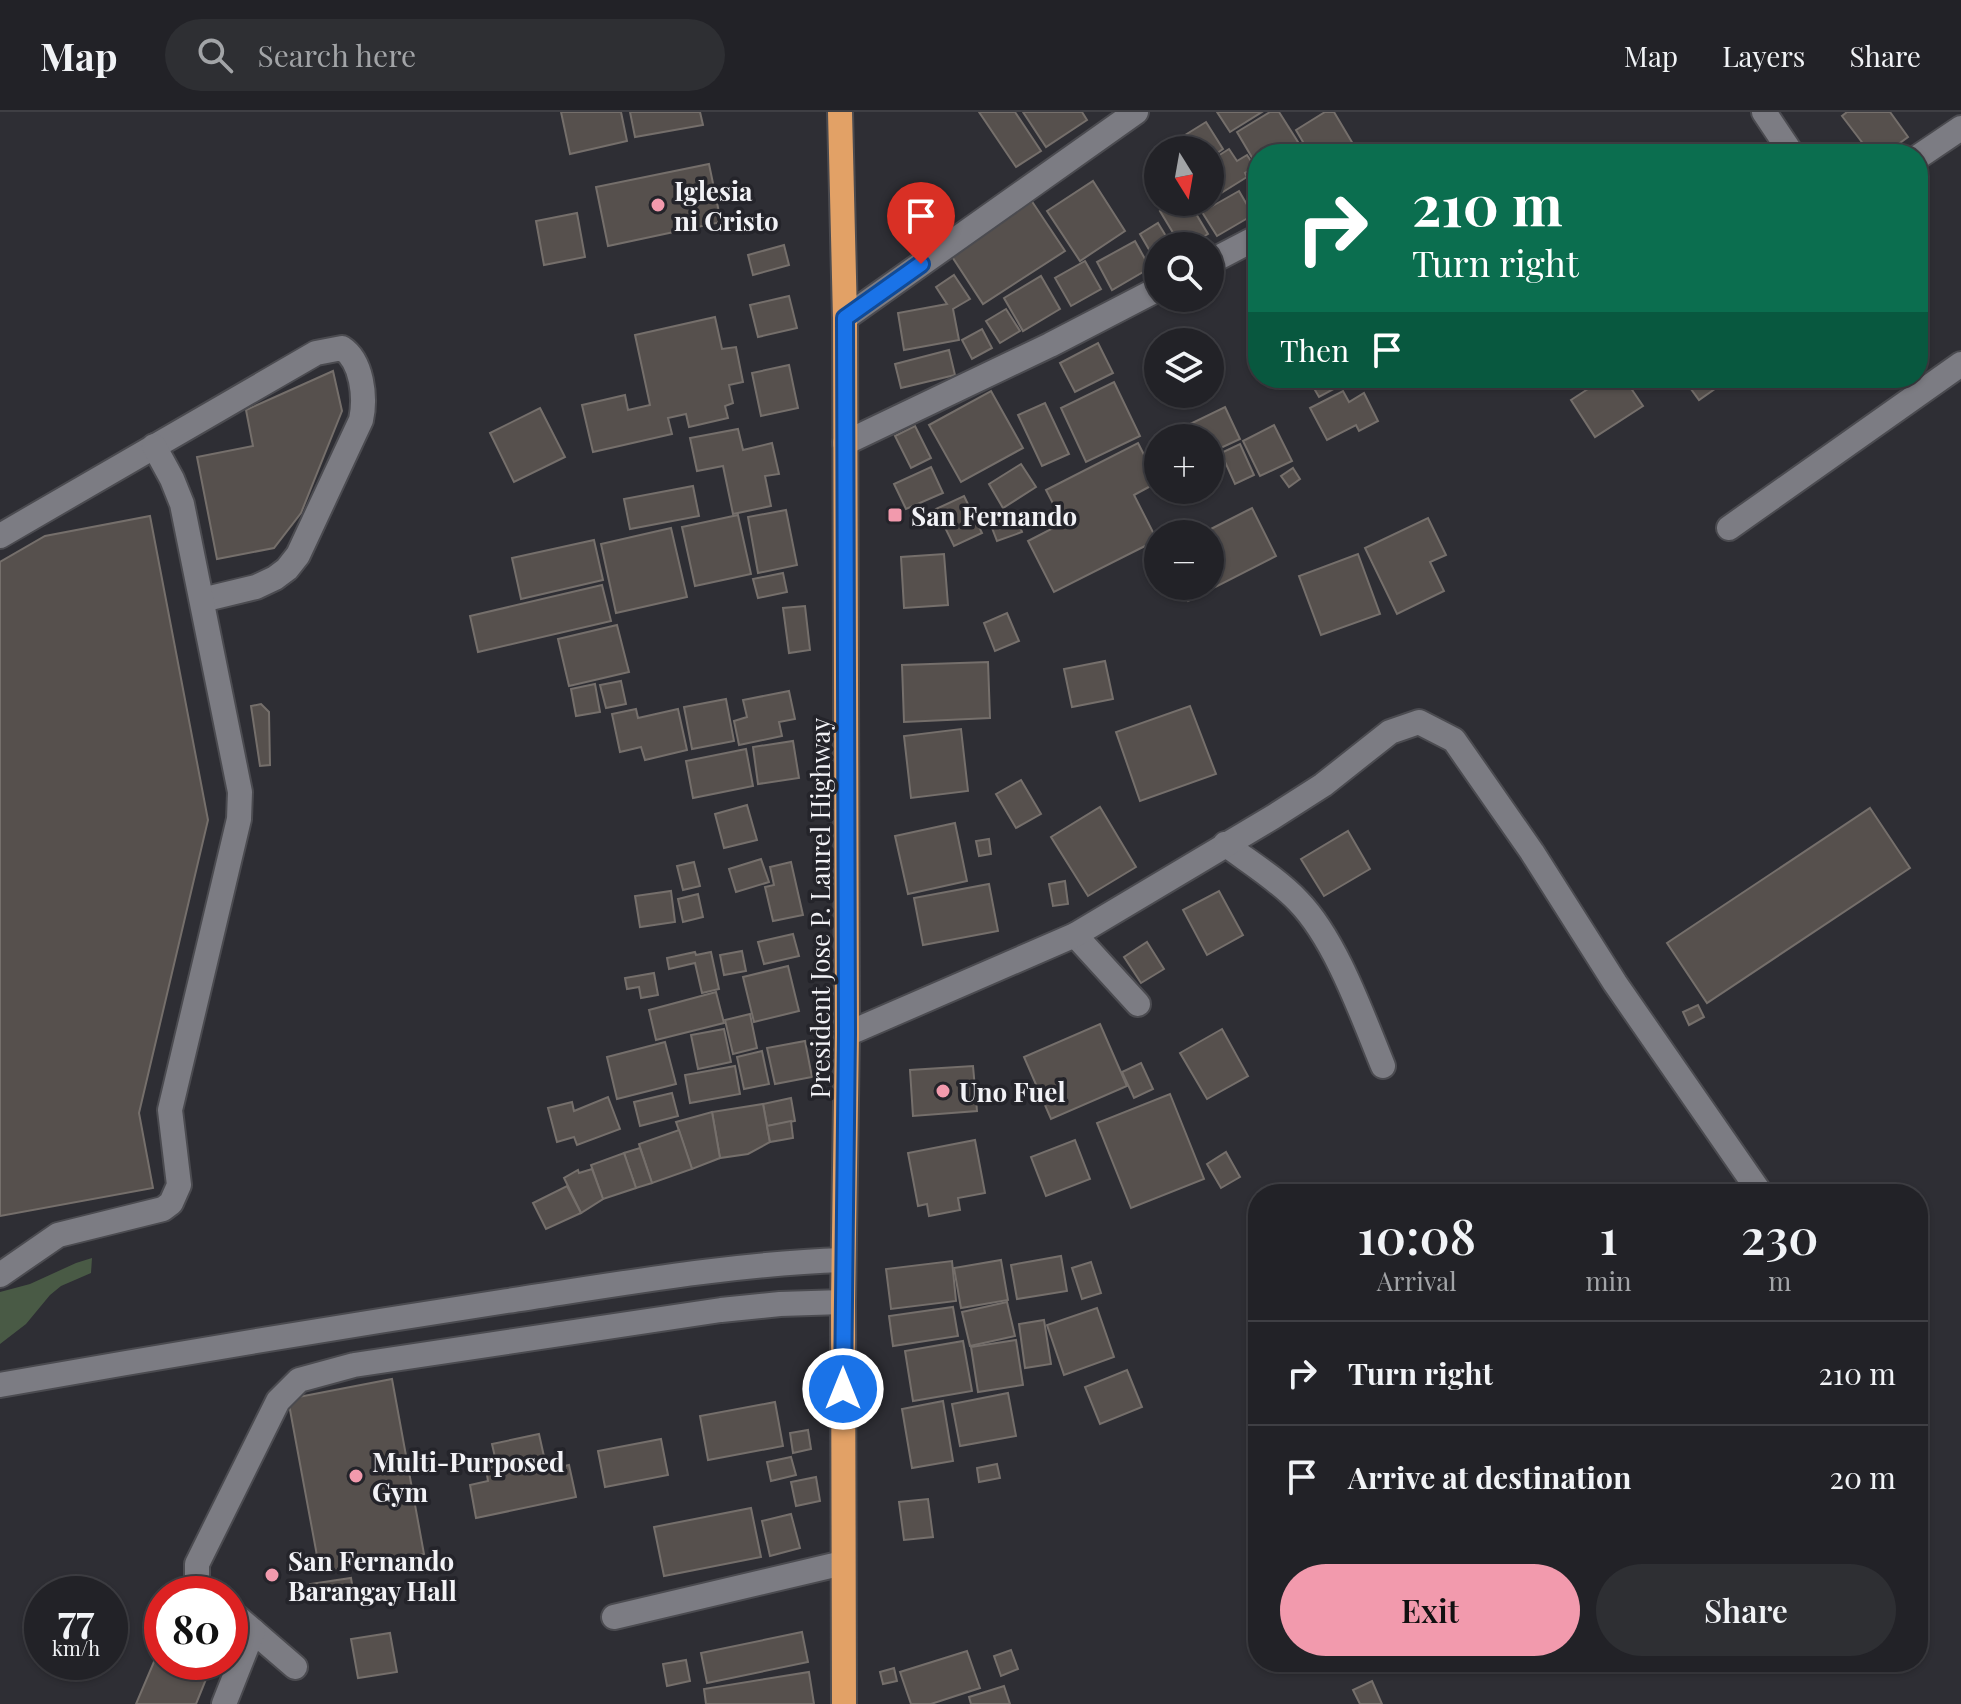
<!DOCTYPE html>
<meta charset="utf-8">
<style>
body{margin:0;font-family:"Playfair Display",serif;background:#2e2f33;color:#f1f3f6;height:100vh;display:flex;flex-direction:column;font-size:30px;white-space:nowrap}
*{box-sizing:border-box;margin:0}
p{font-size:26px;color:#a2a4a7}
.icon{flex:none;width:44px;height:44px;fill:none;stroke:currentColor;stroke-width:2;stroke-linecap:round;stroke-linejoin:round}
.map{position:relative;flex:1;overflow:hidden}
.drawer{position:absolute;left:1248px;top:1072px;width:680px;height:488px;display:flex;flex-direction:column;background:#222227;border-radius:32px;box-shadow:0 2px 6px #0004,0 0 0 2px #3f3f44}
.drawer>*{flex:none}
.top-card{position:absolute;left:1248px;top:32px;width:680px;height:244px;border-radius:32px;box-shadow:0 2px 6px #0004,0 0 0 2px #3f3f44;background:#0b6e4f;color:#fff;overflow:hidden}
.needle{width:52px;rotate:169deg}
.controls{position:absolute;left:1144px;top:24px;display:grid;gap:16px}
.controls a{display:grid;place-items:center;width:80px;height:80px;border-radius:50%;background:#222227;box-shadow:0 2px 6px #0004,0 0 0 2px #3f3f44;font-size:40px}
.speed{position:absolute;left:24px;top:1464px;display:flex;gap:16px;font-size:40px;font-weight:700;text-align:center}
.speed>*{display:grid;place-content:center;width:104px;height:104px;border-radius:50%;background:#222227;box-shadow:0 2px 6px #0004,0 0 0 2px #3f3f44;line-height:1}
.speed small{font-size:20px;font-weight:400}
.speed .limit{border:12px solid #d22;background:#fff;color:#111}
.pin{position:absolute;display:grid;place-items:center;width:68px;height:68px;color:#fff;margin:-82px -34px;border-radius:50% 50% 50% 0;rotate:-45deg;box-shadow:0 0 8px #0007}
.pin .icon{rotate:45deg}
.me{position:absolute;width:88px;margin:-44px;rotate:0deg;stroke-linejoin:round;filter:drop-shadow(0 0 6px #0008)}
.turn{display:flex;align-items:center;gap:28px;height:168px;padding:0 32px;font-size:36px}
.turn .icon{width:104px;height:104px;stroke-width:2.5}
.turn b{display:block;font-size:56px;line-height:68px}
.then{display:flex;align-items:center;height:76px;padding:0 32px;background:#0003;gap:16px;font-size:30px}
.eta{display:flex;justify-content:space-evenly;align-items:center;height:136px;text-align:center}
.eta b{font-size:48px;font-weight:600;line-height:56px}
.cta{display:flex;gap:16px;margin-top:auto;padding:16px 32px}
.cta a{flex:1;height:92px;border-radius:48px;background:#f29aad;color:#111;font-size:32px;font-weight:600;line-height:92px;text-align:center}
.cta a+a{background:#2e2f33;color:#f1f3f6}
ul{padding:0;list-style:none}
li{display:flex;align-items:center;gap:24px;height:104px;padding:0 32px;border-top:2px solid #3f3f44}
li div{flex:1}
li b{display:block;font-size:30px}
li em{font-style:normal}
header{display:flex;align-items:center;gap:48px;box-sizing:border-box;height:112px;padding:0 40px;background:#222227;border-bottom:2px solid #3f3f44}
header strong{font-size:38px}
nav{display:flex;gap:44px;margin-inline-start:auto;font-size:28px}
.search{width:560px;height:72px;background:#2e2f33;display:flex;align-items:center;gap:20px;box-sizing:border-box;padding:0 28px;border-radius:44px;color:#a2a4a7;font-size:30px}
.map>svg:first-child{display:block}
</style>
<header>
<strong>Map</strong>
<div class="search"><svg class="icon" aria-label="search" viewBox="0 0 24 24"><circle cx="10" cy="10" r="6"/><path d="M15 15l6 6"/></svg>Search here</div>
<nav><a>Map</a><a>Layers</a><a>Share</a></nav>
</header>
<div class="map">
<svg width="1961" height="1592" viewBox="0 0 1961 1592">
<rect width="100%" height="100%" fill="#2e2e34"/>
<polygon fill="#495a45" points="92,1146 91,1161 61,1174 50,1183 26,1212 0,1232 0,1180 30,1172 76,1151"/>
<g fill="#56504d" stroke="#756f6b" stroke-width="2">
<polygon points="561,0 621,0 627,29 570,42"/>
<polygon points="630,0 700,0 703,13 635,25"/>
<polygon points="979,0 1015,0 1041,39 1016,55"/>
<polygon points="1023,0 1082,0 1087,8 1046,35"/>
<polygon points="1217,0 1262,0 1230,20"/>
<polygon points="1270,0 1279,0 1298,30 1278,42 1258,42 1257,54 1237,20"/>
<polygon points="1325,0 1334,0 1359,42 1310,42 1296,18"/>
<polygon points="1847,0 1890,0 1908,25 1885,42 1871,42 1842,4"/>
<polygon points="1206,10 1223,37 1210,46 1210,38 1172,38 1169,33"/>
<polygon points="1229,37 1237,49 1247,43 1255,55 1245,61 1247,65 1210,88 1210,49"/>
<polygon points="709,52 721,110 608,134 596,75"/>
<polygon points="1093,69 1125,119 1080,149 1047,99"/>
<polygon points="1239,79 1253,103 1217,124 1202,100"/>
<polygon points="1029,85 1065,139 983,192 947,137"/>
<polygon points="1176,90 1189,90 1208,122 1187,134 1181,134 1160,99"/>
<polygon points="577,101 585,145 544,153 536,109"/>
<polygon points="1158,111 1172,134 1158,134 1158,153 1140,122"/>
<polygon points="1135,129 1150,156 1112,178 1097,150"/>
<polygon points="784,133 789,153 753,163 748,143"/>
<polygon points="1085,149 1101,177 1071,194 1055,166"/>
<polygon points="954,163 970,187 953,197 959,228 904,238 898,201 947,192 936,175"/>
<polygon points="1041,164 1060,197 1023,219 1004,186"/>
<polygon points="789,184 797,216 758,225 750,193"/>
<polygon points="1006,197 1020,219 1000,231 986,209"/>
<polygon points="715,205 722,237 736,235 743,270 729,273 733,291 725,294 728,306 689,315 686,302 668,306 672,322 593,340 582,293 625,283 628,298 650,293 635,223"/>
<polygon points="982,217 992,236 972,247 962,228"/>
<polygon points="1098,231 1113,261 1075,280 1060,251"/>
<polygon points="949,238 955,263 901,276 895,252"/>
<polygon points="789,253 798,296 761,304 752,261"/>
<polygon points="333,259 342,299 301,401 274,436 217,447 197,345 253,334 246,298"/>
<polygon points="1308,266 1354,266 1319,285"/>
<polygon points="1605,266 1624,266 1643,294 1595,325 1571,288"/>
<polygon points="1683,266 1713,266 1719,274 1699,288"/>
<polygon points="1114,270 1140,324 1086,350 1061,296"/>
<polygon points="991,279 1023,336 961,370 929,313"/>
<polygon points="1343,279 1349,290 1364,281 1378,309 1359,319 1356,313 1327,328 1310,296"/>
<polygon points="1045,291 1069,342 1042,354 1018,303"/>
<polygon points="1225,295 1240,327 1210,341 1210,326 1192,326 1186,314"/>
<polygon points="540,296 565,345 514,370 490,321"/>
<polygon points="1274,313 1292,349 1260,364 1243,329"/>
<polygon points="915,314 931,346 911,356 895,324"/>
<polygon points="738,317 743,338 772,331 779,362 765,364 771,394 733,402 723,354 697,359 690,326"/>
<polygon points="1138,331 1158,370 1134,383 1157,428 1054,480 1028,429 1063,411 1046,378"/>
<polygon points="1240,332 1254,363 1235,372 1221,341"/>
<polygon points="1021,352 1036,375 1003,396 989,372"/>
<polygon points="931,355 943,381 906,397 894,372"/>
<polygon points="1293,356 1300,367 1289,375 1281,364"/>
<polygon points="693,374 699,404 630,417 624,387"/>
<polygon points="964,384 982,421 954,434 936,397"/>
<polygon points="1252,396 1276,444 1188,489 1180,474 1210,474 1210,422 1201,422"/>
<polygon points="786,398 797,453 758,461 748,405"/>
<polygon points="1014,399 1022,420 997,429 989,408"/>
<polygon points="738,403 751,462 695,474 682,415"/>
<polygon points="150,404 208,708 139,1001 153,1076 0,1104 0,450 45,424"/>
<polygon points="1428,406 1446,443 1430,450 1444,479 1397,502 1365,436"/>
<polygon points="671,416 687,485 616,501 601,432"/>
<polygon points="594,428 603,468 521,487 512,446"/>
<polygon points="944,442 948,493 904,496 901,445"/>
<polygon points="1358,442 1380,502 1321,523 1299,464"/>
<polygon points="783,461 787,480 758,486 753,467"/>
<polygon points="602,473 611,509 478,540 470,504"/>
<polygon points="805,494 810,538 789,541 783,496"/>
<polygon points="1007,501 1019,529 995,539 984,511"/>
<polygon points="617,513 629,560 569,574 558,527"/>
<polygon points="1105,549 1113,587 1072,595 1064,557"/>
<polygon points="988,550 990,606 904,610 902,553"/>
<polygon points="621,569 626,592 606,596 600,573"/>
<polygon points="595,572 600,600 576,604 571,577"/>
<polygon points="789,579 795,607 779,610 782,624 739,633 734,609 747,605 743,588"/>
<polygon points="726,587 734,629 692,637 684,595"/>
<polygon points="261,592 269,600 270,653 260,654 251,594"/>
<polygon points="1190,594 1216,662 1140,689 1116,620"/>
<polygon points="636,597 638,606 678,597 687,638 645,648 641,635 620,640 612,602"/>
<polygon points="961,617 968,679 911,686 904,624"/>
<polygon points="793,629 799,666 758,672 753,635"/>
<polygon points="746,637 753,674 693,686 686,649"/>
<polygon points="1021,668 1041,702 1016,716 996,682"/>
<polygon points="747,693 757,728 724,736 715,702"/>
<polygon points="1100,695 1136,755 1088,784 1051,725"/>
<polygon points="1870,696 1910,756 1707,891 1667,831"/>
<polygon points="955,711 967,769 908,782 895,724"/>
<polygon points="1348,719 1370,757 1324,784 1301,747"/>
<polygon points="989,727 991,742 979,744 976,729"/>
<polygon points="761,747 769,770 736,780 729,757"/>
<polygon points="694,750 700,774 683,778 677,754"/>
<polygon points="791,750 803,803 773,809 765,775 774,773 770,755"/>
<polygon points="1065,769 1068,792 1053,794 1049,772"/>
<polygon points="989,772 998,819 923,833 914,786"/>
<polygon points="671,779 675,810 640,815 635,784"/>
<polygon points="1219,779 1243,823 1207,843 1183,798"/>
<polygon points="698,782 703,805 683,810 678,787"/>
<polygon points="793,822 799,844 764,852 758,830"/>
<polygon points="1147,830 1164,857 1141,871 1124,845"/>
<polygon points="742,839 746,859 724,863 720,843"/>
<polygon points="695,840 696,843 711,840 719,877 702,881 695,851 669,857 667,846"/>
<polygon points="788,854 799,899 754,910 743,865"/>
<polygon points="654,861 658,883 641,886 639,875 627,877 625,866"/>
<polygon points="716,880 724,911 656,928 649,898"/>
<polygon points="1698,893 1704,905 1689,913 1683,900"/>
<polygon points="750,902 757,936 733,942 725,908"/>
<polygon points="1100,912 1127,974 1051,1007 1024,945"/>
<polygon points="724,917 731,950 698,957 691,923"/>
<polygon points="1222,917 1248,964 1207,987 1180,941"/>
<polygon points="805,929 812,965 775,972 767,936"/>
<polygon points="665,930 676,972 617,987 607,945"/>
<polygon points="762,939 769,972 744,977 737,945"/>
<polygon points="1141,951 1153,977 1134,986 1122,960"/>
<polygon points="735,954 740,982 690,991 685,963"/>
<polygon points="973,954 977,999 913,1004 910,958"/>
<polygon points="672,981 678,1004 640,1014 634,990"/>
<polygon points="1170,982 1204,1067 1131,1096 1097,1011"/>
<polygon points="608,985 620,1017 577,1033 574,1025 557,1030 548,996 572,990 574,999"/>
<polygon points="791,986 795,1009 767,1014 763,992"/>
<polygon points="763,992 770,1030 748,1042 720,1046 712,1000"/>
<polygon points="712,1000 720,1046 692,1057 676,1010"/>
<polygon points="791,1009 793,1026 770,1030 767,1014"/>
<polygon points="679,1018 692,1057 652,1071 639,1032"/>
<polygon points="975,1028 985,1081 958,1086 960,1098 929,1104 927,1092 918,1094 908,1041"/>
<polygon points="1075,1028 1090,1067 1046,1084 1031,1045"/>
<polygon points="640,1036 652,1071 636,1076 624,1041"/>
<polygon points="1226,1040 1240,1065 1221,1076 1207,1052"/>
<polygon points="624,1041 636,1076 603,1087 591,1053"/>
<polygon points="592,1057 603,1087 581,1101 564,1066 578,1058 579,1061"/>
<polygon points="567,1074 581,1101 546,1117 533,1091"/>
<polygon points="1061,1144 1067,1179 1017,1187 1011,1153"/>
<polygon points="1001,1148 1008,1188 961,1196 954,1156"/>
<polygon points="952,1149 956,1189 891,1197 886,1157"/>
<polygon points="1091,1150 1101,1181 1082,1187 1072,1156"/>
<polygon points="1007,1190 1015,1224 970,1234 962,1200"/>
<polygon points="953,1195 958,1224 893,1234 889,1204"/>
<polygon points="1097,1196 1114,1245 1064,1263 1047,1213"/>
<polygon points="1044,1208 1051,1252 1025,1256 1019,1212"/>
<polygon points="1016,1228 1023,1273 978,1280 971,1235"/>
<polygon points="963,1229 972,1279 913,1289 905,1239"/>
<polygon points="1127,1258 1142,1295 1100,1312 1085,1275"/>
<polygon points="392,1267 424,1442 320,1460 288,1287"/>
<polygon points="1008,1281 1016,1324 960,1334 952,1292"/>
<polygon points="943,1289 953,1349 912,1356 902,1297"/>
<polygon points="775,1290 783,1334 708,1348 700,1304"/>
<polygon points="808,1318 811,1337 793,1341 790,1321"/>
<polygon points="539,1322 547,1358 569,1353 576,1385 476,1406 470,1373 488,1369 486,1357 497,1354 492,1332"/>
<polygon points="661,1327 668,1363 605,1375 598,1339"/>
<polygon points="791,1345 796,1363 771,1369 767,1350"/>
<polygon points="997,1352 1000,1366 979,1370 977,1356"/>
<polygon points="816,1365 820,1389 796,1394 791,1370"/>
<polygon points="928,1387 933,1425 904,1428 899,1390"/>
<polygon points="751,1396 761,1445 664,1464 654,1415"/>
<polygon points="791,1402 800,1436 770,1444 762,1409"/>
<polygon points="351,1466 354,1484 312,1490 310,1472"/>
<polygon points="802,1520 808,1550 707,1571 701,1541"/>
<polygon points="390,1521 397,1560 358,1566 351,1527"/>
<polygon points="162,1531 162,1550 213,1550 196,1592 136,1592"/>
<polygon points="1011,1538 1018,1557 1001,1564 994,1544"/>
<polygon points="967,1539 980,1576 931,1592 911,1592 900,1560"/>
<polygon points="686,1548 690,1569 667,1574 663,1552"/>
<polygon points="894,1556 897,1569 883,1572 880,1560"/>
<polygon points="809,1560 814,1592 706,1592 704,1577"/>
<polygon points="1372,1569 1382,1592 1360,1592 1353,1578"/>
<polygon points="1004,1574 1010,1592 971,1592 969,1585"/>
</g>
<g fill="none" stroke-linecap="round" stroke-linejoin="round">
<g stroke="#4b4b50" stroke-width="28">
<g id="minor">
<polyline points="1764,0 1792,42"/>
<polyline points="1918,45 1961,16"/>
<polyline points="1210,150 1258,125"/>
<polyline points="845,206 1136,0"/>
<polyline points="845,331 1050,233 1158,177"/>
<polyline points="1729,416 1961,252"/>
<path d="M 0,424 L 316,241 L 342,236 C 362,249 366,285 361,308 L 298,443 L 287,457 L 275,466 L 256,475 L 202,488"/>
<path d="M 1225,732 C 1249,750 1277,767 1298,789 C 1336,828 1362,903 1383,954"/>
<polyline points="1075,823 1138,892"/>
<polyline points="847,922 1075,823 1273,705 1323,673 1390,620 1419,610 1454,628 1532,740 1615,871 1761,1082"/>
<polyline points="0,1163 58,1123 163,1097 171,1091 179,1073 170,998 239,707 240,680 182,392 172,367 154,334"/>
<path d="M 0,1273 C 169,1243 338,1215 507,1189 C 619,1172 730,1152 843,1148"/>
<polyline points="210,1482 197,1471 197,1452 278,1289 299,1268 354,1253 721,1198 780,1192 843,1190"/>
<polyline points="230,1499 295,1555"/>
<polyline points="614,1505 843,1451"/>
<polyline points="224,1592 253,1519"/>
</g>
</g>
<g stroke="#4b4b50" stroke-width="28">
<polyline id="highway" points="840,0 845,206 847,922 843,1190 844,1592"/>
</g>
<use href="#minor" stroke="#7c7c83" stroke-width="24"/>
<use href="#highway" stroke="#e2a166" stroke-width="24"/>
</g>
<g fill="none" stroke-linecap="round" stroke-linejoin="round">
<g stroke="#114b97" stroke-width="20">
<polyline id="route" points="843,1277 847,922 845,206 921,152"/>
</g>
<use href="#route" stroke="#1a73e8" stroke-width="14"/>
</g>
<g fill="#f29aad" stroke="#24242a" stroke-width="3">
<circle cx="658" cy="93" r="8"/>
<rect x="887" y="395" width="16" height="16" rx="4"/>
<circle cx="943" cy="979" r="8"/>
<circle cx="356" cy="1364" r="8"/>
<circle cx="272" cy="1463" r="8"/>
</g>
<g text-anchor="middle" dominant-baseline="central" stroke-width="7" stroke-linejoin="round" paint-order="stroke">
<g font-size="26" font-weight="bold" fill="#f2f2f6" stroke="#24242a" text-anchor="start">
<text x="674" y="78">Iglesia<tspan x="674" dy="30">ni Cristo</tspan></text>
<text x="911" y="403">San Fernando</text>
<text x="959" y="979">Uno Fuel</text>
<text x="372" y="1349">Multi-Purposed<tspan x="372" dy="30">Gym</tspan></text>
<text x="288" y="1448">San Fernando<tspan x="288" dy="30">Barangay Hall</tspan></text>
</g>
<g font-size="26" fill="#f2f2f6" stroke="#24242a">
<text transform="translate(819 796) rotate(-90)">President Jose P. Laurel Highway</text>
</g>
</g>
</svg>
<div class="controls">
<a><svg class="needle" viewBox="-14 -14 28 28"><path d="M0-13l5 13h-10z" fill="#e53935"/><path d="M0 13l5-13h-10z" fill="#a2a4a7"/></svg></a>
<a><svg class="icon" aria-label="search" viewBox="0 0 24 24"><circle cx="10" cy="10" r="6"/><path d="M15 15l6 6"/></svg></a>
<a><svg class="icon" aria-label="layers" viewBox="0 0 24 24"><path d="M12 4l9 5-9 5-9-5zM3 14l9 5 9-5"/></svg></a>
<a>+</a>
<a>−</a>
</div>
<div class="speed"><div>77<small>km/h</small></div><div class="limit">80</div></div>
<div class="pin" style="left:921px;top:152px;background:#d93025"><svg class="icon" aria-label="arrive" viewBox="0 0 24 24"><path d="M6 21V4h12l-3 4 3 4H6"/></svg></div>
<svg class="me" style="left:843px;top:1277px" viewBox="-20 -20 40 40"><circle r="17" fill="#1a73e8" stroke="#fff" stroke-width="3"/><path d="M0-11L8 9 0 5-8 9z" fill="#fff"/></svg>
<div class="top-card">
<div class="turn"><svg class="icon" aria-label="right" viewBox="0 0 24 24"><path d="M7 20v-9h11M14 6l5 5-5 5"/></svg><div><b>210 m</b>Turn right</div></div>
<div class="then">Then<svg class="icon" aria-label="arrive" viewBox="0 0 24 24"><path d="M6 21V4h12l-3 4 3 4H6"/></svg></div>
</div>
<section class="drawer">
<div class="eta">
<div><b>10:08</b><p>Arrival</p></div>
<div><b>1</b><p>min</p></div>
<div><b>230</b><p>m</p></div>
</div>
<ul>
<li><svg class="icon" aria-label="right" viewBox="0 0 24 24"><path d="M7 20v-9h11M14 6l5 5-5 5"/></svg><div><b>Turn right</b></div><em>210 m</em></li>
<li><svg class="icon" aria-label="arrive" viewBox="0 0 24 24"><path d="M6 21V4h12l-3 4 3 4H6"/></svg><div><b>Arrive at destination</b></div><em>20 m</em></li>
</ul>
<div class="cta"><a>Exit</a><a>Share</a></div>
</section>
</div>
